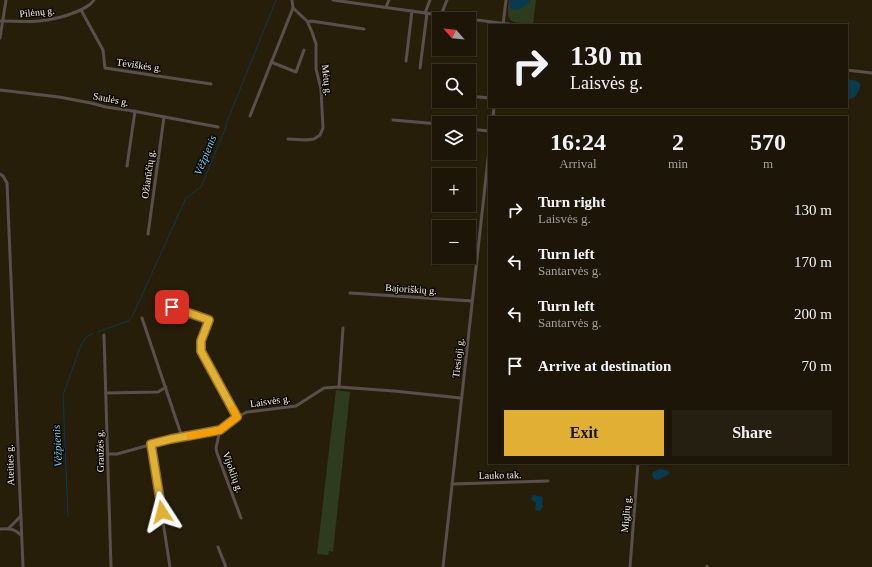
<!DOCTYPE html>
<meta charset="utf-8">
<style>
body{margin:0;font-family:Georgia,serif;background:#251f12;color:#f1f3f6;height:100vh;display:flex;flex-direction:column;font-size:15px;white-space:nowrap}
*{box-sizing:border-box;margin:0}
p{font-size:13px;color:#a09f9c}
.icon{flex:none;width:22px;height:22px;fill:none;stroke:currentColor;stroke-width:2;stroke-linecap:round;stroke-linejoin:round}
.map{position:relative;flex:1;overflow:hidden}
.drawer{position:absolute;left:488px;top:116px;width:360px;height:348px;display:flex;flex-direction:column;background:#1d1608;border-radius:0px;box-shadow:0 1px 3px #0004,0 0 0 1px #3b3529}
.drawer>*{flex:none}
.guide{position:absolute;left:488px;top:24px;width:360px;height:84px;border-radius:0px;box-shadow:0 1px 3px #0004,0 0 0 1px #3b3529;background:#1d1608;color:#f1f3f6;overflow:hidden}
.needle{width:26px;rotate:297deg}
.fabs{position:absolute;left:432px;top:12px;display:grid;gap:8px}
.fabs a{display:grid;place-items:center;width:44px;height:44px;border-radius:0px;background:#1d1608;box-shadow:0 1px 3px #0004,0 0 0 1px #3b3529;font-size:20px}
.pin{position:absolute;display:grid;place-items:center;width:34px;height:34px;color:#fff;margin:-17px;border-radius:8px;box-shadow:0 2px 6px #0006}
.me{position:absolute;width:44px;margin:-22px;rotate:351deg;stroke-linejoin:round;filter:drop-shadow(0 0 3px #0008)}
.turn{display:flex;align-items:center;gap:14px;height:84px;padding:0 16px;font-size:18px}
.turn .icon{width:52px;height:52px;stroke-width:2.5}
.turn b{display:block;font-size:28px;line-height:34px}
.eta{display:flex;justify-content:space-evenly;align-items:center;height:68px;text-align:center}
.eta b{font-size:24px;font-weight:600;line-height:28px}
.cta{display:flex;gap:8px;margin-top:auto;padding:8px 16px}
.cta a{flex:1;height:46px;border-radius:0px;background:#e0af34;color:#111;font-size:16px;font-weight:600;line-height:46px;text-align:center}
.cta a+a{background:#251f12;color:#f1f3f6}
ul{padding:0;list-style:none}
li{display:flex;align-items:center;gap:12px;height:52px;padding:0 16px}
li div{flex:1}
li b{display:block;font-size:15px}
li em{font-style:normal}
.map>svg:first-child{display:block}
</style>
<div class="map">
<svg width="872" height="567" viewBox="0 0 872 567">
<rect width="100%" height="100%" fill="#271e0a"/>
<g fill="#2d3b1f">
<path d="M 509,0 L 510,0 L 510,4 L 529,3 L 530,0 L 536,0 L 533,24 C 512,22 505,25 509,0 Z"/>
<polygon points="336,390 350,392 333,552 329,551 328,555 317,554"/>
</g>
<g fill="#083a50">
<polygon points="510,0 530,0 528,4 517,10 510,8"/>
<polygon points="847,79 857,81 860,84 860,88 856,96 847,101"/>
<polygon points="660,469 669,471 669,474 658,480 654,479 652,475 653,472"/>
<polygon points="533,495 543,497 542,504 543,507 540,511 535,510 536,503 531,499"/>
</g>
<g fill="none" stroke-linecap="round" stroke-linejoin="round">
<g stroke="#083a50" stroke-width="1">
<polyline points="97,332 128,321 132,317 186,198 201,187 226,127 226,124 276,0"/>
<polyline points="68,517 63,395 81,345 87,336 93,334"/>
</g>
<g stroke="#5a4f4d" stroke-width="3">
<polyline points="333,0 468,19"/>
<polyline points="386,7 389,0"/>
<polyline points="81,10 103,50 105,68 211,84"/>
<polyline points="425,13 430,0"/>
<polyline points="441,15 447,0"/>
<polyline points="469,19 516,25"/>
<path d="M 0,21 C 28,22 49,23 76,12 C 83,9 90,6 94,0"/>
<polyline points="308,22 311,21 364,29"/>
<polyline points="503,25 506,0"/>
<polyline points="0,38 6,0"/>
<polyline points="406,61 412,11"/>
<polyline points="271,62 296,72 304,50"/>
<polyline points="420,68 427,13"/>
<polyline points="847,70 872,73"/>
<polyline points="0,90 59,97 91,103 106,107 133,111 218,127"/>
<polyline points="469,96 489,98"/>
<polyline points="250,116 293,8"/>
<polyline points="493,117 494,107"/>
<polyline points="393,120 439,124"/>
<polyline points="469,129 489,131"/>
<polyline points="288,139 306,140 314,139 320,135 323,128 321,89 316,69 316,44 312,32 307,21 293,8 292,0"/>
<polyline points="127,166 135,111"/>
<polyline points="0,174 3,176 7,183 23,567"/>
<polyline points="148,234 164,117"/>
<polyline points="350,293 472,301"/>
<polyline points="172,307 209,320 201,341 201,351 237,417"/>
<polyline points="142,318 182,437"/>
<polyline points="104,335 111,567"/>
<polyline points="339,387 343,328"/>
<polyline points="106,393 158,392 166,387"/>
<polyline points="220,430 216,448 217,453 241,518"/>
<polyline points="151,444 170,567"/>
<polyline points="108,454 117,454 171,439 220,430 237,417 247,412 296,406 324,388 339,387 394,391 461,398"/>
<polyline points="452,484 548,481"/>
<polyline points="9,528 20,517"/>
<path d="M 0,529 C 10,528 14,529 21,535"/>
<polyline points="218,547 226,567"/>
<polyline points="707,566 707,567"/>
<polyline points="443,567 489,150"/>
<polyline points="630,567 638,463"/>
</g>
</g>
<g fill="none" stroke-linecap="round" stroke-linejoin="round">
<g stroke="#927222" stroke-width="10">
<polyline id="route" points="162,512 151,444 171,439 220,430 237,417 201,351 201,341 209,320 172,307"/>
</g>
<use href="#route" stroke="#e0af34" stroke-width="7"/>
<polyline stroke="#f59e0b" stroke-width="7" points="190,436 220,430 237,417 233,409"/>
</g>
<g text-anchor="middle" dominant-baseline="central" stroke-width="3" stroke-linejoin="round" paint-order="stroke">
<g font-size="10" fill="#f7f1e4" stroke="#0c0803">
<text transform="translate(37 12) rotate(-6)">Pilėnų g.</text>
<text transform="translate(139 65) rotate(8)">Tėviškės g.</text>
<text transform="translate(327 80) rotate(83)">Mėtų g.</text>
<text transform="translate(111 99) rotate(11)">Saulės g.</text>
<text transform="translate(148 174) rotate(-82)">Ožiarūčių g.</text>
<text transform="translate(411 289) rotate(4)">Bajoriškių g.</text>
<text transform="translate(458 358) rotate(-83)">Tiesioji g.</text>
<text transform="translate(270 401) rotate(-8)">Laisvės g.</text>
<text transform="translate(100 451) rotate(-91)">Graužės g.</text>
<text transform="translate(10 465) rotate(-92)">Ateities g.</text>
<text transform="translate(233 472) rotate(70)">Vijoklių g.</text>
<text transform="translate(500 475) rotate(-1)">Lauko tak.</text>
<text transform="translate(626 514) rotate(-85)">Miglių g.</text>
</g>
<g font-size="11" font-style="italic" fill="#77d1fe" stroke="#0c0803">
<text transform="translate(205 155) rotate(-68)">Vėžpienis</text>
<text transform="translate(57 446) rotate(-93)">Vėžpienis</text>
</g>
</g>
</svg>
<div class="fabs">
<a><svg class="needle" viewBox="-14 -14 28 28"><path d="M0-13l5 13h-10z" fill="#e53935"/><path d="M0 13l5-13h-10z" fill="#a09f9c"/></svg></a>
<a><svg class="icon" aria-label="search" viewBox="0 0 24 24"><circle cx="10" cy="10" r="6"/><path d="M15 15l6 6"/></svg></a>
<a><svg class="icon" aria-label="layers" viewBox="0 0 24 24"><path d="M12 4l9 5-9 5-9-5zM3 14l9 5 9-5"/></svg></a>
<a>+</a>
<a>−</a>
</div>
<div class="pin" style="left:172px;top:307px;background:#d93025"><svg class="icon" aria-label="arrive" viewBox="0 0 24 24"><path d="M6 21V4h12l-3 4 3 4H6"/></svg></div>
<svg class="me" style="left:162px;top:512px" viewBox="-20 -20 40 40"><path d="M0-17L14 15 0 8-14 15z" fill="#e0af34" stroke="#fff" stroke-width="4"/></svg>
<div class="guide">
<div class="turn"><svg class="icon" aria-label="right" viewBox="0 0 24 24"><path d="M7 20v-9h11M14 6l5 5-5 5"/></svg><div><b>130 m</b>Laisvės g.</div></div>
</div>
<section class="drawer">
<div class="eta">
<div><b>16:24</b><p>Arrival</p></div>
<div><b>2</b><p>min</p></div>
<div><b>570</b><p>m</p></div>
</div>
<ul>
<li><svg class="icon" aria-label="right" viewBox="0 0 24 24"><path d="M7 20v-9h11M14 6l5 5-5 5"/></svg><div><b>Turn right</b><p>Laisvės g.</p></div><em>130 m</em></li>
<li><svg class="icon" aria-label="left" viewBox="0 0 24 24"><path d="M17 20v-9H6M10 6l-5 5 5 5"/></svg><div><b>Turn left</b><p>Santarvės g.</p></div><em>170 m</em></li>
<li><svg class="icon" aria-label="left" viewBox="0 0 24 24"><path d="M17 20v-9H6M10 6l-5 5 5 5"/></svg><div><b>Turn left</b><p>Santarvės g.</p></div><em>200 m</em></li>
<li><svg class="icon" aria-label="arrive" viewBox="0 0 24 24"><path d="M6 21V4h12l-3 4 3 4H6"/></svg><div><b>Arrive at destination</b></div><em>70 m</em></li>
</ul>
<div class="cta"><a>Exit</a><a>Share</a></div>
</section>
</div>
